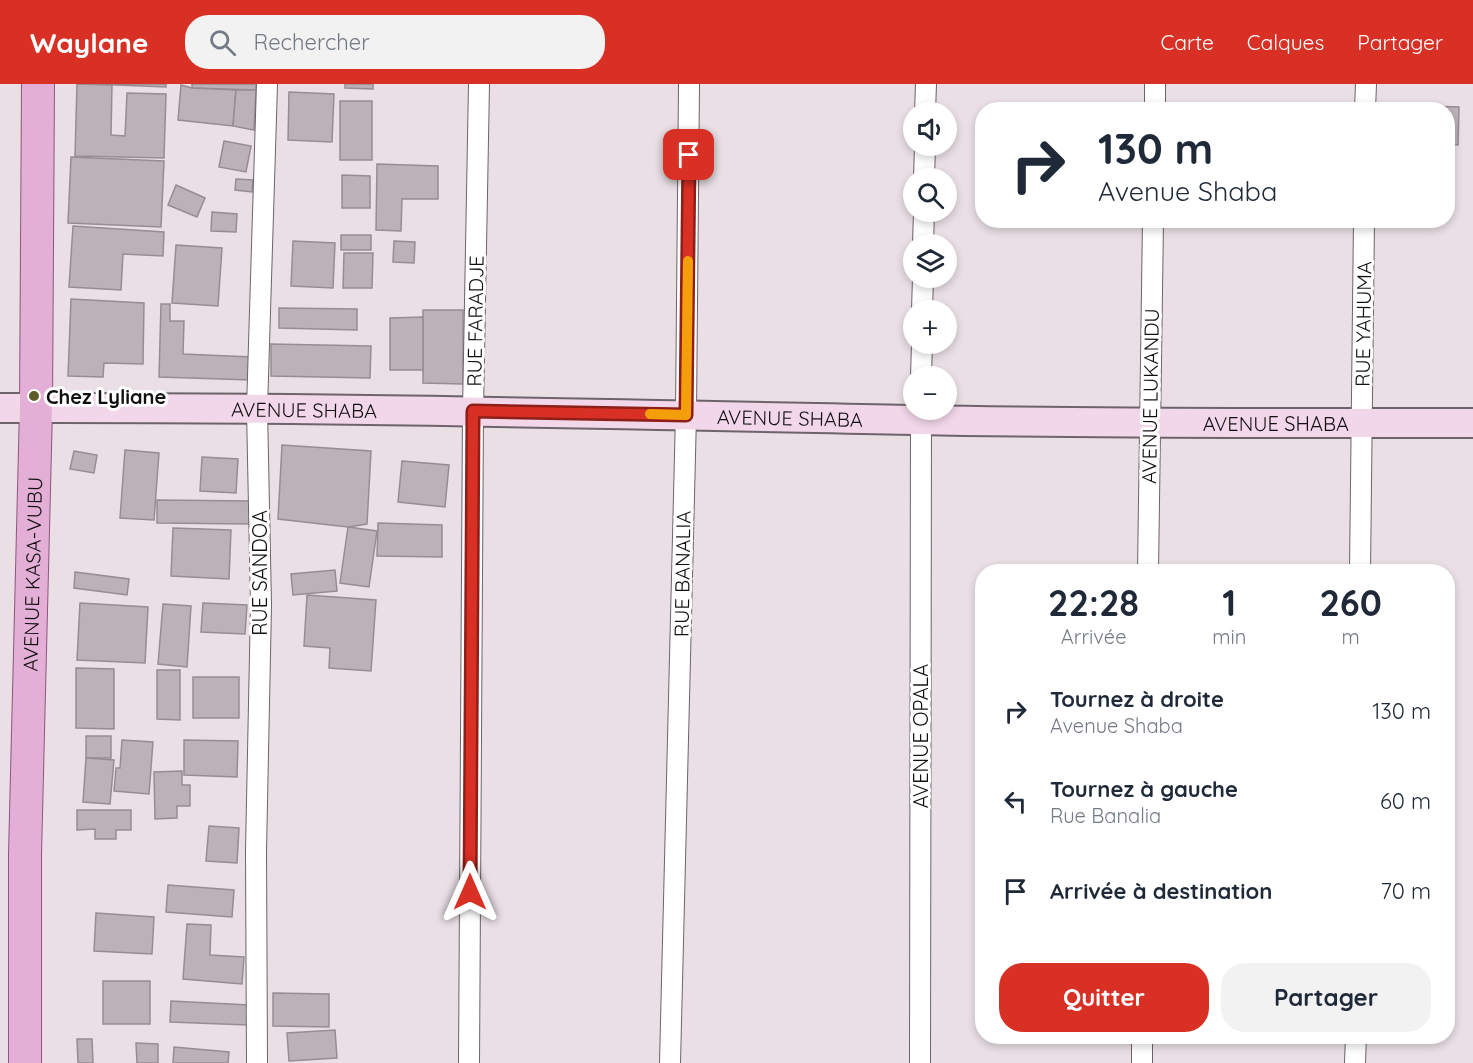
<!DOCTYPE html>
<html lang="fr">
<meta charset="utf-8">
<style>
body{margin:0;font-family:Quicksand,sans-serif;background:#f2f2f3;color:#1f2937;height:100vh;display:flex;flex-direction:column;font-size:22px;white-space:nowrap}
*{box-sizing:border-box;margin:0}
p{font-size:20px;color:#747a83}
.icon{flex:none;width:33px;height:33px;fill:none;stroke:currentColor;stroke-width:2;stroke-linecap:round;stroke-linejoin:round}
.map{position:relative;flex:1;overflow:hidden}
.side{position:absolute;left:975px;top:480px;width:480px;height:480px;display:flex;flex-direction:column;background:#fff;border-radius:24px;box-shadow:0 3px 9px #0003}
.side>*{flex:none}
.hud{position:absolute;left:975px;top:18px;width:480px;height:126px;border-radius:24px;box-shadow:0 3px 9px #0003;background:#fff;color:#1f2937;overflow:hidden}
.tools{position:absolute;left:903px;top:18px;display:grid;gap:12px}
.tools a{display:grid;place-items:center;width:54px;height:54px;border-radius:50%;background:#fff;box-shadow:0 3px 9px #0003;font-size:30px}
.pin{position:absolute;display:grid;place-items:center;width:51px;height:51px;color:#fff;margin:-26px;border-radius:12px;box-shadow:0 3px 9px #0006}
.me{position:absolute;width:66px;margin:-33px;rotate:0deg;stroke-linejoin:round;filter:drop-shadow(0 0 4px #0008)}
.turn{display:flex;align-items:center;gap:21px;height:126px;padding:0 24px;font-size:27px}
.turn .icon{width:78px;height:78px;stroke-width:2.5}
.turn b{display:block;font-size:42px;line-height:51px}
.eta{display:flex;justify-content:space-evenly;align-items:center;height:102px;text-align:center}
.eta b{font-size:36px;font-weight:700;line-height:42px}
.button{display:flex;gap:12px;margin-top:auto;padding:12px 24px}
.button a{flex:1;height:69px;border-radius:24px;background:#d93025;color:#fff;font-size:24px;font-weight:700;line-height:69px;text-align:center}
.button a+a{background:#f2f2f3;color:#1f2937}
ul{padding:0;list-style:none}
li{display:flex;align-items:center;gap:18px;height:90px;padding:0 24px}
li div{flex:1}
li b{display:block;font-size:22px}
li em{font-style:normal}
header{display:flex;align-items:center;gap:36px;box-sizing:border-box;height:84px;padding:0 30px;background:#d93025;color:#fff}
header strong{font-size:28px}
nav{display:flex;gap:33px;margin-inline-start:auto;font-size:21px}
.search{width:420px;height:54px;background:#f2f2f3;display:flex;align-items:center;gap:15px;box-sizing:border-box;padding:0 21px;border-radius:24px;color:#747a83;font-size:22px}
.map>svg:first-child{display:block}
</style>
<header>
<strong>Waylane</strong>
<div class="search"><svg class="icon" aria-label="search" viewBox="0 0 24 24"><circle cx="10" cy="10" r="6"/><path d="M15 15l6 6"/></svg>Rechercher</div>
<nav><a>Carte</a><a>Calques</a><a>Partager</a></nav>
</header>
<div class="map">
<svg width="1473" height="979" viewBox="0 0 1473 979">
<rect width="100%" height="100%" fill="#e9dfe5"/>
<g fill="#bbb2b8" stroke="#968d93" stroke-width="1.5">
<polygon points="77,0 112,1 111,51 125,52 127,9 166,10 164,74 75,72"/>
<polygon points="92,0 166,0 166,3"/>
<polygon points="192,0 256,0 256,6 192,4"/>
<polygon points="345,0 373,0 373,5 345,4"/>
<polygon points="181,1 192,4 236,6 233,42 178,36"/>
<polygon points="236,6 256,6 254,46 233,42"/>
<polygon points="289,8 334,10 332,58 288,56"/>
<rect x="340" y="17" width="32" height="59"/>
<polygon points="1392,21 1459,23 1458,61 1448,60 1448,26 1392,26"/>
<polygon points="224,57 251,62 246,88 219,83"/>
<polygon points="71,73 164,77 161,143 68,139"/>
<polygon points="377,80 438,82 438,115 402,115 401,147 376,146"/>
<polygon points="342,91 370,92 370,124 342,124"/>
<polygon points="236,95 253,96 252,108 235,106"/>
<polygon points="176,101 205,114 197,133 168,121"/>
<polygon points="212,128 237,130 236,148 211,147"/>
<polygon points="73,142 164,148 163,172 123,170 121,206 69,203"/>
<rect x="341" y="151" width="30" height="15"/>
<polygon points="293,157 335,159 333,204 291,202"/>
<polygon points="394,157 415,158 414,179 393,178"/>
<polygon points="176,161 222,164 218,222 172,219"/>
<polygon points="344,169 373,169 372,204 343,204"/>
<polygon points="71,215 144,219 143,280 104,279 103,293 68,292"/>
<polygon points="161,220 170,220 170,237 184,237 183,270 252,273 251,296 159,293"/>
<polygon points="279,224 357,225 357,246 279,244"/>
<polygon points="423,226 463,226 463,300 423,299"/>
<polygon points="423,233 423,286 390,286 390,234"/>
<polygon points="271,260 371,262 370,294 271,292"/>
<polygon points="282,361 371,367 367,440 348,443 278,435"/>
<polygon points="125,366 159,369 154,436 120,434"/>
<polygon points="74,367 97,371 94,389 70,385"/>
<polygon points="202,373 238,375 236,409 200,407"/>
<polygon points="402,377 449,381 445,423 398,418"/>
<polygon points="157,416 251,417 251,440 157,439"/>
<polygon points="378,439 442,441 442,473 377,472"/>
<polygon points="348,443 377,447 369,503 340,499"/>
<polygon points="173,444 231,446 229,495 171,492"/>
<polygon points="335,486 337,507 293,511 291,490"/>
<polygon points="75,488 129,495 127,511 74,504"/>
<polygon points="307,511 376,516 371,587 329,584 330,564 304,562"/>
<polygon points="80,519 148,523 145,579 77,576"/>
<polygon points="203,519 247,521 245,550 201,548"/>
<polygon points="163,520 191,522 187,583 158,580"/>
<polygon points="76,584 114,585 114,645 76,644"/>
<polygon points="157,586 180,586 180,636 157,635"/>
<rect x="193" y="593" width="46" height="41"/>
<rect x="86" y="652" width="25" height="22"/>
<polygon points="122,656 153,658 149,710 114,707 116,684 120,684"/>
<polygon points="184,656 238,657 237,693 184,691"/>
<polygon points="86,674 114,676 110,720 83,718"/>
<polygon points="182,687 182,701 190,701 190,722 177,722 177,734 155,735 154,688"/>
<polygon points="77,726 131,726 131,746 116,746 116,755 95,755 95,745 77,746"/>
<polygon points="209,742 239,744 237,779 206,777"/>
<polygon points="168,801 234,806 232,833 166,828"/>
<polygon points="96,829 154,833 152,870 94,867"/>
<polygon points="187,840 211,841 210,871 244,873 242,900 183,895"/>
<rect x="103" y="897" width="47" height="43"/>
<polygon points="273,909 329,910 329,943 273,942"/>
<polygon points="171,917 249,921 248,941 170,938"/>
<polygon points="335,946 337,974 289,977 287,949"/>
<polygon points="77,955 92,955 93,979 78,979"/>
<polygon points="136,959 158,960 158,979 137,979"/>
<polygon points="174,963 229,968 228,979 173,979"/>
</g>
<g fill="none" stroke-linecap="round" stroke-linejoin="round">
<g stroke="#6d646a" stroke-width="22">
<g id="street">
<polyline points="1155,26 1155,0"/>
<polyline points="1365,26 1366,0"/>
<polyline points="925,28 926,0"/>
<polyline points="924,94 925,62"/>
<polyline points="923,160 924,128"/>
<polyline points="922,226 923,194"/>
<polyline points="921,292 922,260"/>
<polyline points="1148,488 1153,136"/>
<polyline points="1360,488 1364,136"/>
<polyline points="257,979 256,767 261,521 257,325 267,0"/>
<polyline points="469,979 473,327 479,0"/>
<polyline points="670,979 686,331 689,0"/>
<polyline points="920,979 921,326"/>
<polyline points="1142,979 1142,952"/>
<polyline points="1355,979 1356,952"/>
</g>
</g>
<g stroke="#6d646a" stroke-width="32">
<g id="secondary">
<path id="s1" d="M 0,324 C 306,323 612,330 918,336 C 1103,340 1288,339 1473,339"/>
</g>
</g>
<g stroke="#8f547f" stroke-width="34">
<g id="primary">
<path id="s2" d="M 25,979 L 25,771 L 36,324 L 38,0"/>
</g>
</g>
<use href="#street" stroke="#fff" stroke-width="20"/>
<use href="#secondary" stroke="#f2d7ea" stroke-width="28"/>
<use href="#primary" stroke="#e4afd6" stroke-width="32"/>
</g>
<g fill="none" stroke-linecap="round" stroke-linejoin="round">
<g stroke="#8d1f18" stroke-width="15">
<polyline id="route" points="470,808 473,327 686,331 689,71"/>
</g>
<use href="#route" stroke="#d93025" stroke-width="10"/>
<polyline stroke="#f59e0b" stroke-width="10" points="650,330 686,331 688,177"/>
</g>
<circle fill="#5d5c29" stroke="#fff" stroke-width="2" cx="34" cy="312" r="6"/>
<g text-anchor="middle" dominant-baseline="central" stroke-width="6" stroke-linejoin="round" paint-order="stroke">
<g font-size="20" fill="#120f11" stroke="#fff">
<text transform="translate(475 237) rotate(-89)">RUE FARADJE</text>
<text transform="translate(1363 240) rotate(-89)">RUE YAHUMA</text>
<text transform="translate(1150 312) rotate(-89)">AVENUE LUKANDU</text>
<text stroke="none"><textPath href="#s1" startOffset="304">AVENUE SHABA</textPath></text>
<text stroke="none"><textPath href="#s1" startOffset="790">AVENUE SHABA</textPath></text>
<text stroke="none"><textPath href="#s1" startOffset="1276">AVENUE SHABA</textPath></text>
<text transform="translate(259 489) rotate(-90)">RUE SANDOA</text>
<text stroke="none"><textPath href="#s2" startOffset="489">AVENUE KASA-VUBU</textPath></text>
<text transform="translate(682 490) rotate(-89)">RUE BANALIA</text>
<text transform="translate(920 652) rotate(-90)">AVENUE OPALA</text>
</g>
<g font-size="20" font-weight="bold" fill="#120f11" stroke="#fff" text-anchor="start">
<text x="46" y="312">Chez Lyliane</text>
</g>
</g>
</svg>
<div class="tools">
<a><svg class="icon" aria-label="sound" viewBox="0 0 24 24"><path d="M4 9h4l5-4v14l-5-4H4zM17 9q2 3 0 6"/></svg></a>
<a><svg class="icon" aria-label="search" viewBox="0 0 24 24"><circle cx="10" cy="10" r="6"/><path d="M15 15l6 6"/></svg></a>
<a><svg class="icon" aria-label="layers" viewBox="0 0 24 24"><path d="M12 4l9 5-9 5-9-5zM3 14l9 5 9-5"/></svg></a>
<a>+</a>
<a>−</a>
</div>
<div class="pin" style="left:689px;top:71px;background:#d93025"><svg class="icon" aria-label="arrive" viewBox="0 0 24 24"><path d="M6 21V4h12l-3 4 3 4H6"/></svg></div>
<svg class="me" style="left:470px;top:808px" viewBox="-20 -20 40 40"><path d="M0-17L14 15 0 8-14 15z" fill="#d93025" stroke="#fff" stroke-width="4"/></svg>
<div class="hud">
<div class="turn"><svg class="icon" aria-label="right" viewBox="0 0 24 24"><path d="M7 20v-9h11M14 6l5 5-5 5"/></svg><div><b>130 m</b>Avenue Shaba</div></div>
</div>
<section class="side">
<div class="eta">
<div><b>22:28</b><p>Arrivée</p></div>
<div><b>1</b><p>min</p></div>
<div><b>260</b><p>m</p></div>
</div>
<ul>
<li><svg class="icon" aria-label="right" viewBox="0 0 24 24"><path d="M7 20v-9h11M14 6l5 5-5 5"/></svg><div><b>Tournez à droite</b><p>Avenue Shaba</p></div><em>130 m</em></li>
<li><svg class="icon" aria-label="left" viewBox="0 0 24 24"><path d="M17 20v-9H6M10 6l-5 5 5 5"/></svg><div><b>Tournez à gauche</b><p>Rue Banalia</p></div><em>60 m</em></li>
<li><svg class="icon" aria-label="arrive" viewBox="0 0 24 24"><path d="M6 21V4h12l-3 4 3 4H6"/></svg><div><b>Arrivée à destination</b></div><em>70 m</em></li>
</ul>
<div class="button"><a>Quitter</a><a>Partager</a></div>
</section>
</div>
